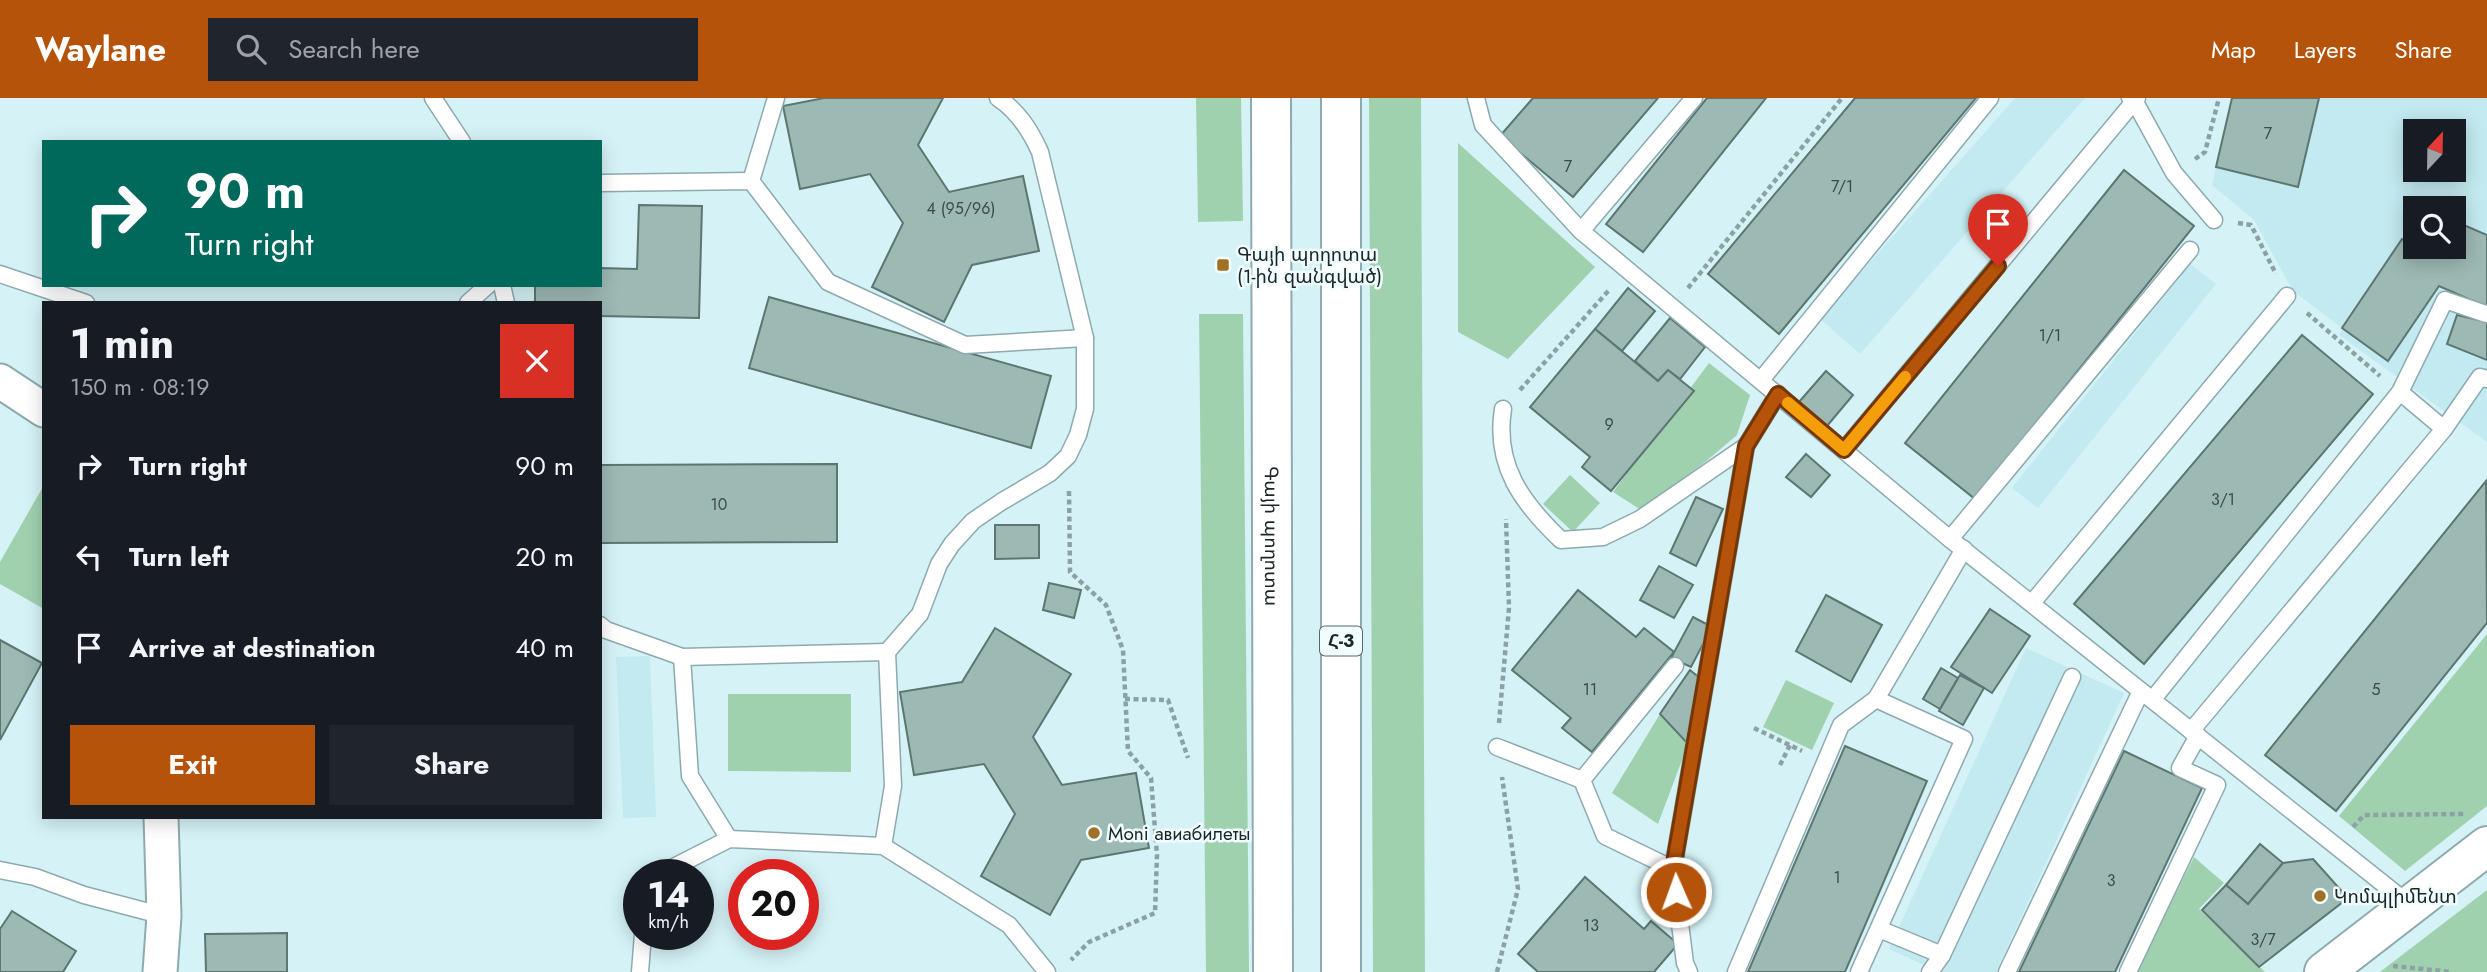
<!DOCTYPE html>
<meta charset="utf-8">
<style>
body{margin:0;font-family:Jost,"Noto Sans Armenian",sans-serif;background:#20242c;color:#f1f3f6;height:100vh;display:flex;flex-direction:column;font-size:26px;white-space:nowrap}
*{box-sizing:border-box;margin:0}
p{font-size:23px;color:#9ea1a6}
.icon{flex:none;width:38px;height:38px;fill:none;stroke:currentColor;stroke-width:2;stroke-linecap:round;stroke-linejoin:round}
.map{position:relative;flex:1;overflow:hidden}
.sheet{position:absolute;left:42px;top:203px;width:560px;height:518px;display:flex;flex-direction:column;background:#171b24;border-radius:0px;box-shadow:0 4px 18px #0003}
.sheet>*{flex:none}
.hud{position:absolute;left:42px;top:42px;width:560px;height:147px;border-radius:0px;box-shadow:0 4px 18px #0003;background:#00695c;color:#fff;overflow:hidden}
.needle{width:46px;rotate:22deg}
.buttons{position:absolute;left:2403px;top:21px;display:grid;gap:14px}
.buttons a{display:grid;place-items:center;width:63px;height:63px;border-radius:0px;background:#171b24;box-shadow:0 4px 18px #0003;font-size:35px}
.speed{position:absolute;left:623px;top:761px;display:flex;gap:14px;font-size:35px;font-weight:700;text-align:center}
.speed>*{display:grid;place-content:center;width:91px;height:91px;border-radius:50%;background:#171b24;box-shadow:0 4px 18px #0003;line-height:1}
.speed small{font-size:18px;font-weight:400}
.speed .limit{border:10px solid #d22;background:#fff;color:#111}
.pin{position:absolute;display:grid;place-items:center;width:60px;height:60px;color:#fff;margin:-72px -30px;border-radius:50% 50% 50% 0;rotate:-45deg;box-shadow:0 0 7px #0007}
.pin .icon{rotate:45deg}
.me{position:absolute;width:77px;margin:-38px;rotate:358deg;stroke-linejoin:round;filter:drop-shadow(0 0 5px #0008)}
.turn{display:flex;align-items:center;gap:24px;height:147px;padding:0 28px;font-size:32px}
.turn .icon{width:91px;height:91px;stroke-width:2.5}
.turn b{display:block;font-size:49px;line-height:60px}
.round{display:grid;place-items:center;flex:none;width:74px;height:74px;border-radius:0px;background:#20242c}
.summary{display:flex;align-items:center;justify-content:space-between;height:119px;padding:0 28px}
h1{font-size:42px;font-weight:700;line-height:52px}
.action{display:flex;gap:14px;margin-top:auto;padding:14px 28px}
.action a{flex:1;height:80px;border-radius:0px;background:#b45309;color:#fff;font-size:28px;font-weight:700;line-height:80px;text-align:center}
.action a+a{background:#20242c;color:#f1f3f6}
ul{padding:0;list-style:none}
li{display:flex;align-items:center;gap:21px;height:91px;padding:0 28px}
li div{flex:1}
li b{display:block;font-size:26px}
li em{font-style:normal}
header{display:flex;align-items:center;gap:42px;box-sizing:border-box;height:98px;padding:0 35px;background:#b45309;color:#fff}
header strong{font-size:33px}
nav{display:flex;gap:38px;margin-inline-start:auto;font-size:24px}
.search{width:490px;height:63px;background:#20242c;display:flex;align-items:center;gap:18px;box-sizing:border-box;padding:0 24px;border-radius:0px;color:#9ea1a6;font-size:26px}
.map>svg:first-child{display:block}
</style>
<header>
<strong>Waylane</strong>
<div class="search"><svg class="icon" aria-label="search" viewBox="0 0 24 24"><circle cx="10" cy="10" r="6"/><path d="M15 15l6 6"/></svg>Search here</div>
<nav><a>Map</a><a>Layers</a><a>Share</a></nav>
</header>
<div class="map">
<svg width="2487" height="874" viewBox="0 0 2487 874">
<rect width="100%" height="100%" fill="#d5f3f7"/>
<g fill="#c2eaf0" fill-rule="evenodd">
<polygon points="2015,0 2085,0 1860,256 1820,221"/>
<path d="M 2232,0 L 2487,0 L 2487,344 L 2339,237 L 2358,203 L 2342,230 L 2293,193 L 2254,122 L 2212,87 ZM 2415,33 L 2454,33 L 2454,72 L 2415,72 ZM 2415,110 L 2454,110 L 2454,149 L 2415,149 Z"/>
<polygon points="2190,166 2216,186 2038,410 2012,390"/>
<polygon points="2026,550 2124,595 1996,874 1939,874 1889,851"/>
<polygon points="650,558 656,719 623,720 616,559"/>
</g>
<g fill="#a0d1af">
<polygon points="1196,0 1241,0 1243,123 1198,124"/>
<polygon points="1369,0 1421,0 1425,874 1373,874"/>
<polygon points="1458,45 1595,169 1508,261 1458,234"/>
<polygon points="1199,216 1243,216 1249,874 1206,874"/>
<polygon points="1709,265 1750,297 1737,337 1704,365 1641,412 1613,394"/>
<polygon points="1570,377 1600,405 1573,434 1543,406"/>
<polygon points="44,387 44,511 0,486 0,464"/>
<polygon points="2487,536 2487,708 2405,773 2339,718"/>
<polygon points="1786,582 1834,605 1812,652 1763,629"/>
<polygon points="728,596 851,596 851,674 728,673"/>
<polygon points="1660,616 1688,646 1658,726 1612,695"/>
<polygon points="2194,759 2224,785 2199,811 2265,874 2136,874"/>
<polygon points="2487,792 2487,874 2380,874 2389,867"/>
</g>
<g fill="#9db9b3" stroke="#5c7671" stroke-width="2">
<polygon points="824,0 943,0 918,47 949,94 1023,78 1039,153 972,167 944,224 872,189 903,125 870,76 800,91 783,8"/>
<polygon points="1533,0 1658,0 1573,99 1500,38"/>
<polygon points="1707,0 1766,0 1643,154 1606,126"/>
<polygon points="1855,0 1976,0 1779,236 1708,176"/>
<polygon points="2232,0 2319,0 2298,89 2216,69"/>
<polygon points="2124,72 2194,128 1975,401 1905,345"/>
<polygon points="639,107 702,108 699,220 600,218 600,205 535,205 535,187 600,187 600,170 637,171"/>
<polygon points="2459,125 2487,137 2487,209 2439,188 2388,263 2342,230 2402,141 2415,147 2415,149 2444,160 2449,149 2454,149 2454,137"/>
<polygon points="1628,190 1655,213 1622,253 1595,231"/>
<polygon points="769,199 1051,278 1031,350 749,270"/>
<polygon points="2457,217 2487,224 2487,262 2447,246"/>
<polygon points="1670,220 1705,249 1680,281 1668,272 1658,283 1635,263"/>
<polygon points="1595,231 1658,283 1668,272 1694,293 1611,393 1582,369 1590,359 1530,309"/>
<polygon points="2302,237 2373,296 2144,566 2074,506"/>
<polygon points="1826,273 1853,297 1827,328 1799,304"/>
<polygon points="1806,356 1830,377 1811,399 1786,379"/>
<polygon points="837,366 837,444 600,445 600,367"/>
<polygon points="2486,383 2487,525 2336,713 2265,657"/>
<polygon points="1696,399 1723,411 1696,468 1670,455"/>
<polygon points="995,427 1039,427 1039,460 995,461"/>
<polygon points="1659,468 1693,487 1674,520 1640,502"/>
<polygon points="1049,485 1081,492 1074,520 1043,512"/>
<polygon points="1578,492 1636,539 1644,530 1674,554 1592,654 1562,630 1571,620 1512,572"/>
<polygon points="1826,497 1882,527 1851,584 1796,553"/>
<polygon points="1990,511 2030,538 1992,595 1951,569"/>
<polygon points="1693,519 1712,529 1691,569 1671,560"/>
<polygon points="995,530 1071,576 1033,639 1062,687 1136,675 1149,750 1081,762 1050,817 981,778 1015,716 984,666 914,677 900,594 962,584"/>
<polygon points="0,542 42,565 0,642"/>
<polygon points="1941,570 1958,580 1940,611 1923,601"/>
<polygon points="1690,572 1702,582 1688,646 1660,616"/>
<polygon points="1960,577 1984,590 1963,627 1939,613"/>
<polygon points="1845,648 1927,683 1845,874 1748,874"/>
<polygon points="2124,653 2202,690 2115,874 2019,874"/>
<polygon points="2260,746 2283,765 2248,806 2226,787"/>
<polygon points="2313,761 2348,800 2259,869 2202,812 2226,787 2248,806 2283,765"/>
<polygon points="1585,779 1644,831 1651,823 1678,846 1654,874 1538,874 1518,856"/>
<polygon points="12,813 76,853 63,874 0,874 0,831"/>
<polygon points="287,835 287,874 206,874 205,836"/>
</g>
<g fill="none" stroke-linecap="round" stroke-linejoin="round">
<g stroke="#8eaaae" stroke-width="19">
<g id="lane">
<polyline points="433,0 462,44"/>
<polyline points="1476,0 1483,27 1581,133 1950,441 2410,807"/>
<polyline points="2130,0 2135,4 2174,75 2214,122"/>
<polyline points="751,83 776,0"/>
<polyline points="600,85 751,83 828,184 965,247 1085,240"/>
<polyline points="1581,133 1694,0"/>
<polyline points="0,176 86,205"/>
<polyline points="502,187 506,205"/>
<polyline points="468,205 488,187"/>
<polyline points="1761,282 1990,0"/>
<path d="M 1503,311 C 1494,367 1522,405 1561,442 L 1603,439 L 1640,421 L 1746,348"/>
<polyline points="2444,331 2480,279 2487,281"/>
<polyline points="1844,352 2137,0"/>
<polyline points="1950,441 2190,152"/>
<polyline points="2032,505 2287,198"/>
<polyline points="600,527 606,532 682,559 887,554"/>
<polyline points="682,559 690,678 729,741"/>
<polyline points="2153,601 2400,294 2445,202 2486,216"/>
<polyline points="2191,633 2444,331 2400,294"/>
<polyline points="1497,649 1582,682 1605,738 1673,771 1746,348 1778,296"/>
<polyline points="1582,682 1675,568"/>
<path d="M 883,748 L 893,688 L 887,554 L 920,516 L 939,466 L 952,446 L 973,423 L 1001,404 L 1050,375 L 1068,358 L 1078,337 L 1085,311 L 1085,240 L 1040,54 C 1030,32 1018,13 998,0"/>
<polyline points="1673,771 1685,865 1689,874"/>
<polyline points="0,772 35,779 84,797 164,818"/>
<polyline points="664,777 670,771 729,741 883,748 1009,827 1047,874"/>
<polyline points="1879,831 1942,857"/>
<polyline points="640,874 643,836"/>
<polyline points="1736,874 1841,627 1876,601"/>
<polyline points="1859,874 1964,641 1876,601 1964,451"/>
<polyline points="1930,874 1942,857 2072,579"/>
<polyline points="2007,874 2141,593"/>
<polyline points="2128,874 2217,687 2180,670 2198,638"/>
</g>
</g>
<g stroke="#8eaaae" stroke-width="37">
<g id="street">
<polyline points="0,283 44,312"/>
<polyline points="160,874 164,818 161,719"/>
</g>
</g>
<g stroke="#8eaaae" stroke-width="42">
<polyline id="secondary" points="2324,874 2487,748"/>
</g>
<g stroke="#8eaaae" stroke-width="42">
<g id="primary">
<path id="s1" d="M 1271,0 L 1273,874"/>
<polyline points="1341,0 1341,874"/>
</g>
</g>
<g stroke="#8ba2a5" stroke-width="4.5" stroke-dasharray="5 3.5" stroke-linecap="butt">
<polyline points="2195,61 2205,54 2219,0"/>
<polyline points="2238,125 2251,127 2276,176"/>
<polyline points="1688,190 1842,0"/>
<polyline points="2307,215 2380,278"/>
<polyline points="1520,292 1610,191"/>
<polyline points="1069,393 1070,474 1106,507 1123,552 1128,653 1151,680 1157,757 1155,815 1089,844 1071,862"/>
<polyline points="1125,601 1168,602 1188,660"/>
<polyline points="1499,625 1509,510 1506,421"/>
<polyline points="1754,630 1802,653"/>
<polyline points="1780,667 1790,647"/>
<polyline points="2353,729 2364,717 2464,716"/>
<polyline points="2393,868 2452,874"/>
<polyline points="1497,874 1518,791 1502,679"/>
</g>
<use href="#lane" stroke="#fff" stroke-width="16"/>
<use href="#street" stroke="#fff" stroke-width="33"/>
<use href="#secondary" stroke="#fff" stroke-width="38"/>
<use href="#primary" stroke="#fff" stroke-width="38"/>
</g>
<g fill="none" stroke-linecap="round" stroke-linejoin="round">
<g stroke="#753606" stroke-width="18">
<polyline id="route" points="1676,794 1673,771 1746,348 1778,296 1844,352 1998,168"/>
</g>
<use href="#route" stroke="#b45309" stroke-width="12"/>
<polyline stroke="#f59e0b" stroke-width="12" points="1788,305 1844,352 1905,279"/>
</g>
<g fill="#a07024" stroke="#f0fcfe" stroke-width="2.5">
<rect x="1216" y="160" width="14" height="14" rx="3.5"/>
<circle cx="1094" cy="735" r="7"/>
<circle cx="2320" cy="798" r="7"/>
</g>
<g text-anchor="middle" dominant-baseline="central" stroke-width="5" stroke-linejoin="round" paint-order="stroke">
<g font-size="16" fill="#3b4b4a">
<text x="2268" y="35">7</text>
<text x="1568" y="68">7</text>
<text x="1842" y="88">7/1</text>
<text x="961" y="110">4 (95/96)</text>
<text x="2050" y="237">1/1</text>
<text x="1609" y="326">9</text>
<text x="2223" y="401">3/1</text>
<text x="719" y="406">10</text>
<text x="1590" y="591">11</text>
<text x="2376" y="591">5</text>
<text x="1837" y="779">1</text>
<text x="2111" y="782">3</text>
<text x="1591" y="827">13</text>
<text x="2263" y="841">3/7</text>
</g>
<rect fill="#f0fcfe" stroke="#5a6668" stroke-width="2" x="1320" y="528.5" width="42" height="29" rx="5"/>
<g font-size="18" font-weight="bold" fill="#1a2627">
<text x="1341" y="543">Հ-3</text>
</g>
<g font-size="19" fill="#1a2627" stroke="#f0fcfe" text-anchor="start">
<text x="1237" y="156">Գայի պողոտա<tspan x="1237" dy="22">(1-ին զանգված)</tspan></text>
<text x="1108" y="735">Moni авиабилеты</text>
<text x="2334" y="798">Կոմպլիմենտ</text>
</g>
<g font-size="19" fill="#1a2627" stroke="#f0fcfe">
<text stroke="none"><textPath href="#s1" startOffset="438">Գայի պողոտա</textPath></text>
</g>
</g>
</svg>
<div class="buttons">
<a><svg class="needle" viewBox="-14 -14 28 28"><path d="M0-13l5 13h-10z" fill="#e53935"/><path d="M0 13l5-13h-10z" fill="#9ea1a6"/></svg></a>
<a><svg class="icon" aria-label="search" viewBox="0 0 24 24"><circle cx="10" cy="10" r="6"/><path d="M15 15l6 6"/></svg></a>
</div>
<div class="speed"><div>14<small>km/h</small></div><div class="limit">20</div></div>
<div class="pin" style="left:1998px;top:168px;background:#d93025"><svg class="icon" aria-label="arrive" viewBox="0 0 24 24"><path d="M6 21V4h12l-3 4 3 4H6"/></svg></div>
<svg class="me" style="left:1676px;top:794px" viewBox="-20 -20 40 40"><circle r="17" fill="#b45309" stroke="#fff" stroke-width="3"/><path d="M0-11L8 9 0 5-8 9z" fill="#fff"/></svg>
<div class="hud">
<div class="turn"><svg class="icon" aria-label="right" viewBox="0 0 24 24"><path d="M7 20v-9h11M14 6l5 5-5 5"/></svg><div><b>90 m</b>Turn right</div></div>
</div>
<section class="sheet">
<div class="summary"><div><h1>1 min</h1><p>150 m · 08:19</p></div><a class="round" style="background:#d93025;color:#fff"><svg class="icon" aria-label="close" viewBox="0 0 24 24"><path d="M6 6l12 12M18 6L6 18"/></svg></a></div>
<ul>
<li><svg class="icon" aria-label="right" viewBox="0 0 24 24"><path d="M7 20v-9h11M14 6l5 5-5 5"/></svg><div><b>Turn right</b></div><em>90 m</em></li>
<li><svg class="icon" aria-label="left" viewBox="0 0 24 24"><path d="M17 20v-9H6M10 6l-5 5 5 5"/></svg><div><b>Turn left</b></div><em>20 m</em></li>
<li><svg class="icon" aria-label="arrive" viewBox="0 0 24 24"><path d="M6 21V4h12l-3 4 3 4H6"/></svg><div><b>Arrive at destination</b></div><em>40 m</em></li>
</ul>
<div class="action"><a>Exit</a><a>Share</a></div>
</section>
</div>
